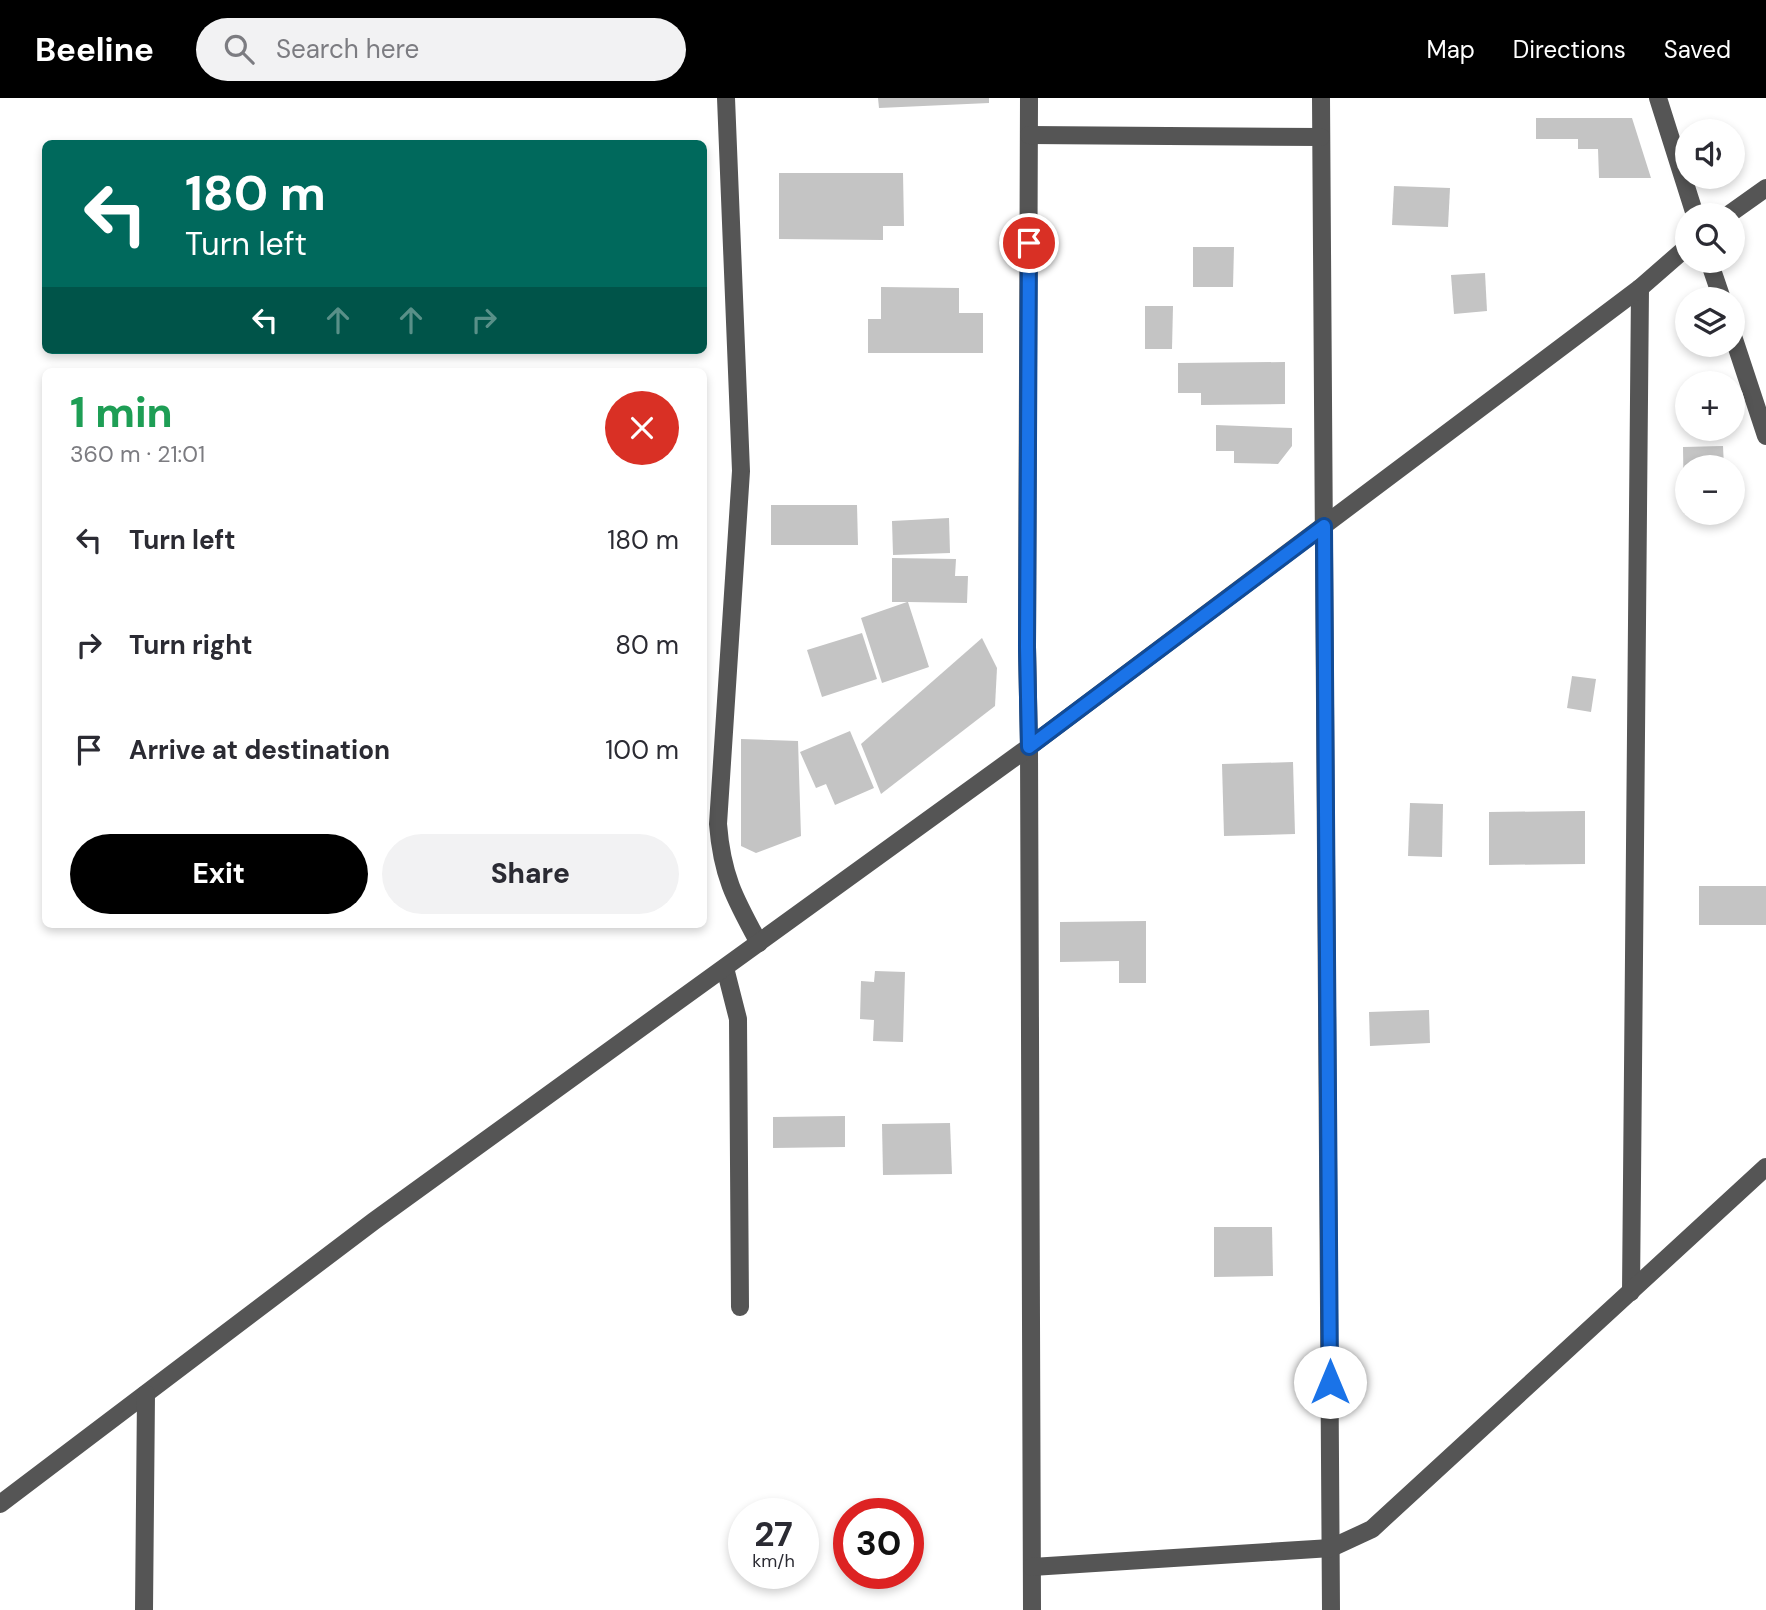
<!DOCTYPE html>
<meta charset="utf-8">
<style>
body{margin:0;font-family:"DM Sans",sans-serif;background:#f2f2f3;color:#2b2b33;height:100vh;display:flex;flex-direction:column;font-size:26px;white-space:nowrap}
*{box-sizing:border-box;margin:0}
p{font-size:23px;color:#7c7c81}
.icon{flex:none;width:38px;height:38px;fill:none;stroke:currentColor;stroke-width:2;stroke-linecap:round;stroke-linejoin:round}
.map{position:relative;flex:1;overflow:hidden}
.details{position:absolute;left:42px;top:270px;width:665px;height:560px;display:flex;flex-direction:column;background:#fff;border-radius:10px;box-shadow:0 4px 10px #0003}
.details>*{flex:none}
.banner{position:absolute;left:42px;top:42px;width:665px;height:214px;border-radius:10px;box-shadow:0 4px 10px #0003;background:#00695c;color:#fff;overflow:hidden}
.buttons{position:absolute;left:1675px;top:21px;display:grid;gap:14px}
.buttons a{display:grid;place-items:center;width:70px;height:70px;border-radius:50%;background:#fff;box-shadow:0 4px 10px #0003;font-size:35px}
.speed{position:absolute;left:728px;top:1400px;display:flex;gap:14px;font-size:35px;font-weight:700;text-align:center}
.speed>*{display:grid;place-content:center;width:91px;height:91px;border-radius:50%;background:#fff;box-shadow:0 4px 10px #0003;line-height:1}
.speed small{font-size:18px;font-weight:400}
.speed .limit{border:10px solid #d22;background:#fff;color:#111}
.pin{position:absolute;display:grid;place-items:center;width:60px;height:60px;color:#fff;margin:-30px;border:4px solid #fff;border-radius:50%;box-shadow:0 2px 7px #0007}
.me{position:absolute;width:77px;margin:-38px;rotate:0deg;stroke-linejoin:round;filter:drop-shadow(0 0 5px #0008)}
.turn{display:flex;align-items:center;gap:24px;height:147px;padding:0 28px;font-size:32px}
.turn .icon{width:91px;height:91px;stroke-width:2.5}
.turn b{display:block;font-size:49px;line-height:60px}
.lanes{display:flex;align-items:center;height:66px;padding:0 28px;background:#0003;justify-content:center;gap:35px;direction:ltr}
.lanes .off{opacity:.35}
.round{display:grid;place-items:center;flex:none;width:74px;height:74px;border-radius:37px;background:#f2f2f3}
.overview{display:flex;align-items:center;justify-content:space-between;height:119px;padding:0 28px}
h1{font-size:42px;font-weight:800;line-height:52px;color:#1e9e55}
.primary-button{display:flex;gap:14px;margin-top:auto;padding:14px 28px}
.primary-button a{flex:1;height:80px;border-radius:42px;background:#000;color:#fff;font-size:28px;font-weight:800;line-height:80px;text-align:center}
.primary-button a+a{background:#f2f2f3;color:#2b2b33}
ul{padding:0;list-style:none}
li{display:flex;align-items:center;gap:21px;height:105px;padding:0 28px}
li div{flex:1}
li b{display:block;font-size:26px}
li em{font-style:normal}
header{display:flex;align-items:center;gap:42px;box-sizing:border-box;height:98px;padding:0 35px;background:#000;color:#fff}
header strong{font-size:33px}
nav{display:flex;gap:38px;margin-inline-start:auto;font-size:24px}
.search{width:490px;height:63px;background:#f2f2f3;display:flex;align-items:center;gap:18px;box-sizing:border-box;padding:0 24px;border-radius:38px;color:#7c7c81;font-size:26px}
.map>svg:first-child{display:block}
</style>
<header>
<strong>Beeline</strong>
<div class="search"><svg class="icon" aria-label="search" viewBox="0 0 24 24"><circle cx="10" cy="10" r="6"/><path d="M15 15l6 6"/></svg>Search here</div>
<nav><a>Map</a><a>Directions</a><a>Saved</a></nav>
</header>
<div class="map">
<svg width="1766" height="1512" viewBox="0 0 1766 1512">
<rect width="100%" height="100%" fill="#fff"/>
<g fill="#c4c4c4">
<polygon points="878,0 989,0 989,5 879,10"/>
<polygon points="1536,20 1632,20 1651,80 1599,80 1598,51 1578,51 1578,41 1536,41"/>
<polygon points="779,75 903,75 904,128 883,128 883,142 779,141"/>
<polygon points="1394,88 1450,90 1448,129 1392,127"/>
<polygon points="1193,149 1234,149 1233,189 1193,189"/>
<polygon points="1485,175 1487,213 1454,216 1451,177"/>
<polygon points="881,189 959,190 959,215 983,215 983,255 868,255 868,221 881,221"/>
<polygon points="1145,208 1173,208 1172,251 1145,251"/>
<polygon points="1285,264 1285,306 1201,307 1201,295 1178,295 1178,265"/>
<polygon points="1216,327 1292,330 1292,348 1278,366 1234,365 1234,353 1216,353"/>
<polygon points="1723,348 1724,369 1687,369 1687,416 1684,416 1683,349"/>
<polygon points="771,407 857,407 858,447 771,447"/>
<polygon points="949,420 950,455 893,457 892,423"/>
<polygon points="892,460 956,461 955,478 968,478 967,505 908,504 929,569 882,585 861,520 907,504 892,504"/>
<polygon points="862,535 877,581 822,599 807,552"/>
<polygon points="982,540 997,570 995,608 881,696 861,646"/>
<polygon points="1572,578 1596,581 1591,614 1567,610"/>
<polygon points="850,633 874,690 835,707 826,686 816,690 800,654"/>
<polygon points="741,641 798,643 801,738 756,755 741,748"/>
<polygon points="1293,664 1295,736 1224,738 1222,666"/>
<polygon points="1410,705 1443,706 1442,759 1408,758"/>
<polygon points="1585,713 1585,766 1489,767 1489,714"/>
<rect x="1699" y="788" width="67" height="39"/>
<polygon points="1146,823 1146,885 1119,885 1119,863 1060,864 1060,824"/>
<polygon points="875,873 905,874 903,944 873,943 874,922 860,921 861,883 874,884"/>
<polygon points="1429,912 1430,945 1370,948 1369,914"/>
<polygon points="845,1018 845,1049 773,1050 773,1019"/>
<polygon points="950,1025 952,1076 883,1077 882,1026"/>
<polygon points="1214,1129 1272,1129 1273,1178 1214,1179"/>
</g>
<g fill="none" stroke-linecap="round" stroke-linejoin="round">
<g stroke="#555" stroke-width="18">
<path d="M 726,0 L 741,373 L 718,726 C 722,778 735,801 759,845"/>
<polyline points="1029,0 1027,549 1029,649 1032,1512"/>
<polyline points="1321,0 1331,1512"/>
<polyline points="1658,0 1695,117"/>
<polyline points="1029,37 1321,39"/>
<polyline points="1728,117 1766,90"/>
<polyline points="1709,163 1722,201"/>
<polyline points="1732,235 1766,338"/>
<polyline points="725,870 738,921 740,1209"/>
<polyline points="1631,1194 1640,190"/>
<polyline points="0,1406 374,1123 1029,649 1640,190 1687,149"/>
<polyline points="1032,1469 1331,1450 1372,1431 1766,1069"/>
<polyline points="144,1512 146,1296"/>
</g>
</g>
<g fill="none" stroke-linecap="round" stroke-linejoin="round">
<g stroke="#114b97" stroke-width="18">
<polyline id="route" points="1029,145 1027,549 1029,649 1324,428 1330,1284"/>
</g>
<use href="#route" stroke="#1a73e8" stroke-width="12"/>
</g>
</svg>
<div class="buttons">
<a><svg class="icon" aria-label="sound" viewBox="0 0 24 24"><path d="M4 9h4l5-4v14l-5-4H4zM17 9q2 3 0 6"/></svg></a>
<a><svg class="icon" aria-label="search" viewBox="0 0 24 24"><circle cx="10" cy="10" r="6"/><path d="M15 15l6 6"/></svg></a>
<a><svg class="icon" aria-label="layers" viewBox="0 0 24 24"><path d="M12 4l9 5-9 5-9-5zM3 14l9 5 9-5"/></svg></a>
<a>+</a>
<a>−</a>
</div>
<div class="speed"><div>27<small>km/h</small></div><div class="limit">30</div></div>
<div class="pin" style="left:1029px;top:145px;background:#d93025"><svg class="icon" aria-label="arrive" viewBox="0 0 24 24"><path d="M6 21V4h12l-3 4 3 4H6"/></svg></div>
<svg class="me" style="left:1330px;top:1284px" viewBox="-20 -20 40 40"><circle r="19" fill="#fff"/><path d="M0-13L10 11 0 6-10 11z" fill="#1a73e8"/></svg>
<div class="banner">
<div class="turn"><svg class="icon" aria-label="left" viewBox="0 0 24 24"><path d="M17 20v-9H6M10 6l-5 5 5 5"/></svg><div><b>180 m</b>Turn left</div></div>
<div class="lanes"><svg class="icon" aria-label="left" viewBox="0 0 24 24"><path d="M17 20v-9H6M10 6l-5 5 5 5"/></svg><svg class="icon off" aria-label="ahead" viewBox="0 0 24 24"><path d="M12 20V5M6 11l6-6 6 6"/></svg><svg class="icon off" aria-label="ahead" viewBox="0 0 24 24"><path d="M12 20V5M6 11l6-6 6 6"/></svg><svg class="icon off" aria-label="right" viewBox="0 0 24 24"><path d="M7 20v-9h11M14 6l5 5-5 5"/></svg></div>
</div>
<section class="details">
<div class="overview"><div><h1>1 min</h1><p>360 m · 21:01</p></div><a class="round" style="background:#d93025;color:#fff"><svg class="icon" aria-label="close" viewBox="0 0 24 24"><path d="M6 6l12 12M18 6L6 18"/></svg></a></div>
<ul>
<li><svg class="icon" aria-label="left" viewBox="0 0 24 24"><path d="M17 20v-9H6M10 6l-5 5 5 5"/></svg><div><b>Turn left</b></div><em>180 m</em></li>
<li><svg class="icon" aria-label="right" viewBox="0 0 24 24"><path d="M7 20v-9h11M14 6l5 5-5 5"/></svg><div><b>Turn right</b></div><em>80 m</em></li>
<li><svg class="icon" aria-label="arrive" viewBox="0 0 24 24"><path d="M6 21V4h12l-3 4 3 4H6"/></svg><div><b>Arrive at destination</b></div><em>100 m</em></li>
</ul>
<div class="primary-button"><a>Exit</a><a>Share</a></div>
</section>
</div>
